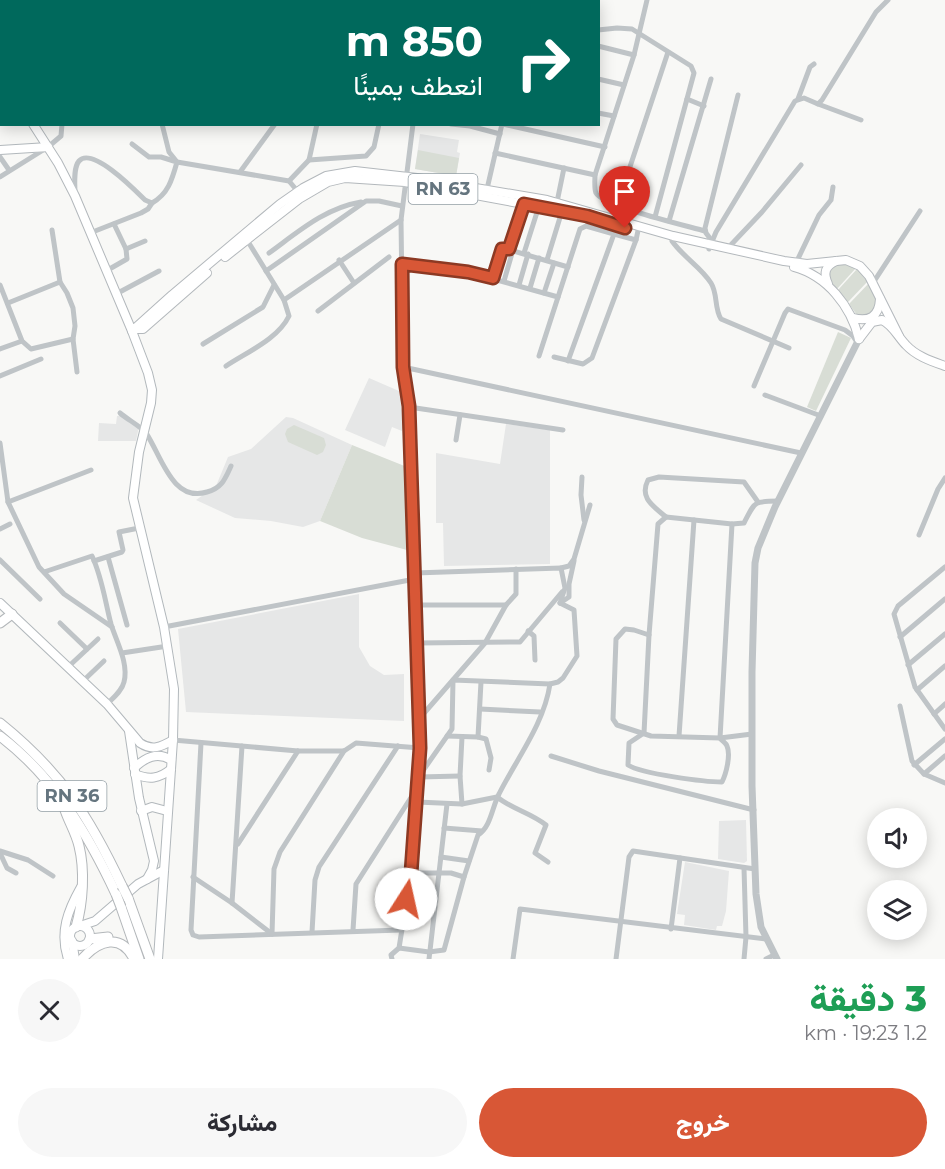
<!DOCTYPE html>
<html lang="ar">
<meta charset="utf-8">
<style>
body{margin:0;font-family:Montserrat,Vazirmatn,sans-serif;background:#f7f7f7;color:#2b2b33;direction:rtl;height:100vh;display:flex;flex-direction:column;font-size:22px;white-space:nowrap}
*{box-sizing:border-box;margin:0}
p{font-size:20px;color:#7c7c81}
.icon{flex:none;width:33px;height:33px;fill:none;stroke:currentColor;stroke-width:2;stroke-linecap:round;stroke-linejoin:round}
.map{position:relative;height:959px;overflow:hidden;direction:ltr}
.details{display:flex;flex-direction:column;background:#fff;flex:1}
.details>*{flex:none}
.hud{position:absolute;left:0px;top:0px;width:600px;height:126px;box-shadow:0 3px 15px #0003;direction:rtl;background:#00695c;color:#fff;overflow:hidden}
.fabs{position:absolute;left:867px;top:808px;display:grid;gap:12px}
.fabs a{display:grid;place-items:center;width:60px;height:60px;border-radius:50%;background:#fff;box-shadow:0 3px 15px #0003;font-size:30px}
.pin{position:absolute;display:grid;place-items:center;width:51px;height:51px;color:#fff;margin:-62px -26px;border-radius:50% 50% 50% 0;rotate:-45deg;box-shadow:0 0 6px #0007}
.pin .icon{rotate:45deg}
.me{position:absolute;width:66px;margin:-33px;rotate:10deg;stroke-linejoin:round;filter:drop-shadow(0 0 4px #0008)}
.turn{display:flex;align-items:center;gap:21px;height:126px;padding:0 18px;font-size:27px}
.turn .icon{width:78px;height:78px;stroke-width:2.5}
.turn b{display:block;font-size:42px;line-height:51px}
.round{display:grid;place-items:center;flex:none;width:63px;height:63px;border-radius:32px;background:#f7f7f7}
.overview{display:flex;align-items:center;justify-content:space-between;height:102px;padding:0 18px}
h1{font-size:36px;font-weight:800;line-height:45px;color:#1e9e55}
.primary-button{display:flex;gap:12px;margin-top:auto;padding:12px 18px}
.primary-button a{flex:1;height:69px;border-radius:36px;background:#d85736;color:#fff;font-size:24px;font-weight:800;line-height:69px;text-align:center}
.primary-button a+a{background:#f7f7f7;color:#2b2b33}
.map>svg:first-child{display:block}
</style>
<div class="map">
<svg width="945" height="959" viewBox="0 0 945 959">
<rect width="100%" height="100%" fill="#f8f8f6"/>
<g fill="#e6e7e7">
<polygon points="420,134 459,140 457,152 460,153 456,176 415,169"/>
<polygon points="369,378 399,391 404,424 402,431 392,427 385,447 345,430"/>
<polygon points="117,416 121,416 139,426 136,441 98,441 99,423 116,424"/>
<polygon points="286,417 293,418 352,445 320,521 303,527 271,521 235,518 196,500 216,486 228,457 251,449"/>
<polygon points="506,424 550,430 550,564 444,566 443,523 436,523 436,453 500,464"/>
<polygon points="359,594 359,647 370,666 384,675 404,674 404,721 186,712 178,629"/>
<polygon points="746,820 747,861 744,863 718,859 719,821"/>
<polygon points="685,862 729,871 726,911 722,926 717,926 716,930 684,925 685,915 677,914"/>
</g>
<g fill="#d8ddd5">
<polygon points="418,150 459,158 456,176 415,169"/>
<polygon points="840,263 856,268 837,289 828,279 830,268"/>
<polygon points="857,269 869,280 848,302 838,290"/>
<polygon points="870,282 878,303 872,316 857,315 849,304"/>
<polygon points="838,332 851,338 816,411 807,407"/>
<polygon points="294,425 324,438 326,445 323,452 317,455 288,442 285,434 287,429"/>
<polygon points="352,445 407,467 407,550 362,538 320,521"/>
</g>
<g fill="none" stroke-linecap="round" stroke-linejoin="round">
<g stroke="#b2b8bc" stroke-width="10">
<g id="secondary">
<polyline points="0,150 48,147"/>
<polyline points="132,331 148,373 152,390 151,403 139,452 133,498 164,627 174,689 173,740 158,959"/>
<path d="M 0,603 L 107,704 L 140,743 C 152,751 161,747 173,740"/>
<polyline points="129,731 139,798 154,861 152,870 147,879"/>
<path d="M 134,768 C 145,758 157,751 171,760"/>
<path d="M 135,774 C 149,780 159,779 171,769"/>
<polyline points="141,811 152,807 167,811"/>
<circle cx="80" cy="936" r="10"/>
<polyline points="80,926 95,921 138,884 164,870"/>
<polyline points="72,941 75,959"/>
<path d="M 68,959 C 59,932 68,910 81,887"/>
</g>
</g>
<g stroke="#b3b8bc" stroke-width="10">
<g id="primary">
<polyline points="0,76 2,79"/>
<polyline points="33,124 58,163 75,196 132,331 172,295 280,204 303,188 326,176 355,171 417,178 547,200 673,236 784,261 807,264 846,260 860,266 869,276 899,336"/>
<polyline points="225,257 299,199 328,182 345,178 405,182 583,215"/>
<path d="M 794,267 C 827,276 851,306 859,339"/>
<path d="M 828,284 C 823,273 825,266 836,261"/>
<path d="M 853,318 C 869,322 879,317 880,299"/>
<polyline points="136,329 143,329 207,273"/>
<path d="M 859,339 L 872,322 L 882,320 C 893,325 898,337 906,345 C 916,356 931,361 945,366"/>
</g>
</g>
<g stroke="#b3b7ba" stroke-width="11">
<g id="trunk">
<polyline points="0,623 12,614"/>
<path d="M 0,723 C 61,772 89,816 122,886"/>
<path d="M 0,736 C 54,777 88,834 116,894"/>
<path d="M 65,810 C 69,822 76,833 79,846 C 85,870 83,903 76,927"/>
<polyline points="128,898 150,959"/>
<polyline points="121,907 139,959"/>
<polyline points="90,939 108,937"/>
<path d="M 82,959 C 99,940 121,933 134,959"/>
</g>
</g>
<g stroke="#bfc4c7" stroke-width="5">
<polyline points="7,0 8,2"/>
<polyline points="64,0 65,2"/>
<path d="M 647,0 L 634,55 L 595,175 C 595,180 594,188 596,193 C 602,206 688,226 705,231"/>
<polyline points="18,2 20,0"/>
<polyline points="84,2 84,0"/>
<polyline points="403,2 403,0"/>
<polyline points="594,2 595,0"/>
<polyline points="0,14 2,13"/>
<polyline points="598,30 617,28 632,29 691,66 694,73 655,217"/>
<polyline points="598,46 634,55"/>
<polyline points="598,79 624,85"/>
<polyline points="687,99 704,106"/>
<polyline points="798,99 810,67 814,64"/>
<polyline points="818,104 861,120"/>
<polyline points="598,113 614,116"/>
<polyline points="162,124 169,152 177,162 289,181 300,194"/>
<polyline points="451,124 470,126 500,134"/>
<polyline points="503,124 605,147"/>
<polyline points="495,153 595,175"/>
<polyline points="0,157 9,170"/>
<polyline points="309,160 366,156 374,147 379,124"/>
<polyline points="240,172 275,124"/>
<polyline points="0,177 48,147 61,136 62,124"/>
<polyline points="289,181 309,160 317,124"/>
<polyline points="487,189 502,124"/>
<path d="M 75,194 C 75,185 73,168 79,161 C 92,146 135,190 145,200 L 152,203 C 168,194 172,180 177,162 L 161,157 L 149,157 L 132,144"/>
<polyline points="557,202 564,168"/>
<polyline points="617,206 668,52"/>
<polyline points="669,221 711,79"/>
<polyline points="52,230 60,282 67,293 73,308 75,326 73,339 77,372"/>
<polyline points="90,233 141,213 148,209 152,203"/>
<polyline points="614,234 636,240"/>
<path d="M 672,241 C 683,257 701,267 711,283 C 718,294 714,308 721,319 L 789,348"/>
<polyline points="712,241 706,233 705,228 738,95"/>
<polyline points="126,249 145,241"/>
<polyline points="509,249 524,204"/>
<polyline points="709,249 716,232 795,101 804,98 818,104 822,100 876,12 888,0"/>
<polyline points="727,249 762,212 801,165"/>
<path d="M 269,253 C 298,232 325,208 361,202"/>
<polyline points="524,253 539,206"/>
<polyline points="339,260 354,283"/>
<polyline points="547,260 562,211"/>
<polyline points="401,265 468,272 558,297"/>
<polyline points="795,265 819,215 831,200 833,187"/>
<polyline points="106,271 127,259 126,249 114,224"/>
<polyline points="266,271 366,201 379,201 402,206"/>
<polyline points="493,278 503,248 568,267"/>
<polyline points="504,281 513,250"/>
<polyline points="873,283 920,211"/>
<polyline points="0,285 22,341 31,349 73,339"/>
<polyline points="519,285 528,254"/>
<polyline points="530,288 539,258"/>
<polyline points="544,293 554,263"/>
<polyline points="116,294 159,271"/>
<polyline points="284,300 401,220"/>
<polyline points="8,303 60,282"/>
<polyline points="318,311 389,257"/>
<polyline points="203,344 263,307 274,285"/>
<polyline points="0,349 22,341"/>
<polyline points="539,356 580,229 586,226 614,234 568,361"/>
<polyline points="554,357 583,364 592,358 636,240 639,226"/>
<path d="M 226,366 C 247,352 278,339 289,316 L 284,300 L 247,240"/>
<polyline points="403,367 801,453"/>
<polyline points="0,376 41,359"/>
<polyline points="754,386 785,313 788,309 845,330 853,336 857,342"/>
<polyline points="765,395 821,416"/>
<polyline points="409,407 563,430"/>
<path d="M 120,413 C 128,420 139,425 146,433 C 161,455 172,503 207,492 C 222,488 225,479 231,466"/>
<polyline points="456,440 460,415"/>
<polyline points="0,443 8,502 39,567 64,594 112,627"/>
<polyline points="582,477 581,495 584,520"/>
<polyline points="8,502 91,470"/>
<path d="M 666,517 L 732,524 L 720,738 C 722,741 726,743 727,746 C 731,755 726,774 722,782 C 705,782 642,774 628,765 L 629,743 L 644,733 L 649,635 L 658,524 Z"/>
<path d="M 666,517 C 653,506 639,498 648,480 L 659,477 L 744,482 L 758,502"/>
<path d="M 732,524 L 744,523 C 755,502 753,501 778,501"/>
<polyline points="0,529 10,524"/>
<polyline points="919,535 938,489 945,478"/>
<polyline points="108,557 127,625"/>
<polyline points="0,560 40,599"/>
<polyline points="94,561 122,552 123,550 119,532 139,528"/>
<polyline points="945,567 898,606 894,614 915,687 945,729"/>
<polyline points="561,568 569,566 574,559 590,505"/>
<path d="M 44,572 L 92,556 C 102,577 105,601 111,624 C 116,641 129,663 124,682 C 122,691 113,698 107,704"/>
<polyline points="560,603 569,597 569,584 574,561"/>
<polyline points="415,605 506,605"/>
<polyline points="60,623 87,649"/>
<polyline points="164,627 415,579"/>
<polyline points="528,631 534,636 535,660"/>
<polyline points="649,635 634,630 625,629 616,639 613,719 617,725 651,736 720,738 752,734"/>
<polyline points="900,637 945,599"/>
<polyline points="417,643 520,642 562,592"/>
<polyline points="122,653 168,646"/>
<polyline points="908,665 945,634"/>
<polyline points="68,667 98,639"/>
<polyline points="83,681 104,661"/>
<polyline points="917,690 945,666"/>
<polyline points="900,706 912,761 924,774 945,783"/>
<polyline points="480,709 540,712"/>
<polyline points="934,714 945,704"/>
<polyline points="419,719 485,643 506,605 516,594 516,569"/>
<polyline points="447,736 478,737 481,682"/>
<polyline points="679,736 694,520"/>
<polyline points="478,737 486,739 491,758 489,770"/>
<polyline points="173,740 298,751 344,751 356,743 420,748"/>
<polyline points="201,743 191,930 193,935 199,937 401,930"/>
<polyline points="551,756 599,771 754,810"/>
<polyline points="914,765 945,739"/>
<polyline points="924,774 945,756"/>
<polyline points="420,775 452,729 453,680 550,684"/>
<polyline points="419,777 460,776"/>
<path d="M 417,802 L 462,804 L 497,797 C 512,809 531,813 546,825 L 535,853 L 548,862"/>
<polyline points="462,804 460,776 462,737"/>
<polyline points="444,828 482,831"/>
<polyline points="238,844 298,751"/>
<polyline points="0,851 28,860 53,876"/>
<polyline points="0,853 7,868 16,873"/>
<polyline points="441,857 469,861"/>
<path d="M 411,873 L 451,873 L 464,877 L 478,835 C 491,827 492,807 499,794 C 517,758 544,724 550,684 L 558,682 L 563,678 L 577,656 L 574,610 L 560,603 L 565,588 L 561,568 L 415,573"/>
<polyline points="193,877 232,903 272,934"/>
<polyline points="232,903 242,746"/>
<polyline points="671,929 680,858"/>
<polyline points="353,930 356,884 417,788"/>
<polyline points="312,932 315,880 319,867 398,746"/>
<polyline points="272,934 274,869 280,852 344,751"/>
<polyline points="399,948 429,952 444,950 464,877"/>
<polyline points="392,959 391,955 399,948 411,873 420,748 409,407 403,367 401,220 413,124"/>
<polyline points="429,959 447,804"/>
<polyline points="513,959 520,909 766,939"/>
<polyline points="616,959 629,857 633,851 755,869"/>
<polyline points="744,959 746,937 744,868"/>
<polyline points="766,959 774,955"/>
</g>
<polyline stroke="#bfc4c7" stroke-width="7" points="777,959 761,927 756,894 752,786 752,672 755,563 758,548 775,507 859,339"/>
<use href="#secondary" stroke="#fff" stroke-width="8"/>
<use href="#primary" stroke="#fff" stroke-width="8"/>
<use href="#trunk" stroke="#fff" stroke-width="9"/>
<g stroke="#b3b7ba" stroke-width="11" stroke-linecap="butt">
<g id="trunk-bridge">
<polyline points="122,886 128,898"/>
<polyline points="116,894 121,907"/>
</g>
</g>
<use href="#trunk-bridge" stroke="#fff" stroke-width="9"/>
</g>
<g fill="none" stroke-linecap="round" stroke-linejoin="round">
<g stroke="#8c3923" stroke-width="15">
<polyline id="route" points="406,899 411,873 420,748 409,406 403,367 402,264 468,272 493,278 502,249 509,249 524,204 587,216 625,228"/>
</g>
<use href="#route" stroke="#d85736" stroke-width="10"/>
</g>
<g text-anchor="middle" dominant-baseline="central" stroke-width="6" stroke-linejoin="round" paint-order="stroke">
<g fill="#fff" stroke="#939ea5" stroke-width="1.5">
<rect x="408.5" y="174" width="69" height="30" rx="4.5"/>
<rect x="37.5" y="781" width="69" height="30" rx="4.5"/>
</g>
<g font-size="18" font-weight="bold" fill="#65757f">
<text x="443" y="189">RN 63</text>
<text x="72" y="796">RN 36</text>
</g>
</g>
</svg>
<div class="fabs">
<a><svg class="icon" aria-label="sound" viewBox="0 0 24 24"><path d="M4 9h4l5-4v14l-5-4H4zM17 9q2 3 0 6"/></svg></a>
<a><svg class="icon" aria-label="layers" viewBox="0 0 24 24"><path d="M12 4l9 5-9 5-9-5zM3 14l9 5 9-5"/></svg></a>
</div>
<div class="pin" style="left:625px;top:228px;background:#d93025"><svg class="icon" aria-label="arrive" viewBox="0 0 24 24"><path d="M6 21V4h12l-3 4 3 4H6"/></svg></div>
<svg class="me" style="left:406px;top:899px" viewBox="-20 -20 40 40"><circle r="19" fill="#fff"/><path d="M0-13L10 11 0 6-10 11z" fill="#d85736"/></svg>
<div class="hud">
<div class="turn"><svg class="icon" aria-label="right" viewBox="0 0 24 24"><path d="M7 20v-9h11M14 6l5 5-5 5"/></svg><div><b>850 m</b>انعطف يمينًا</div></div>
</div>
</div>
<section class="details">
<div class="overview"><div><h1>3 دقيقة</h1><p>1.2 km · 19:23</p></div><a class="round"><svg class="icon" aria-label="close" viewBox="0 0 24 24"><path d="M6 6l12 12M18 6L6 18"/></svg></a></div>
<div class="primary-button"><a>خروج</a><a>مشاركة</a></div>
</section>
